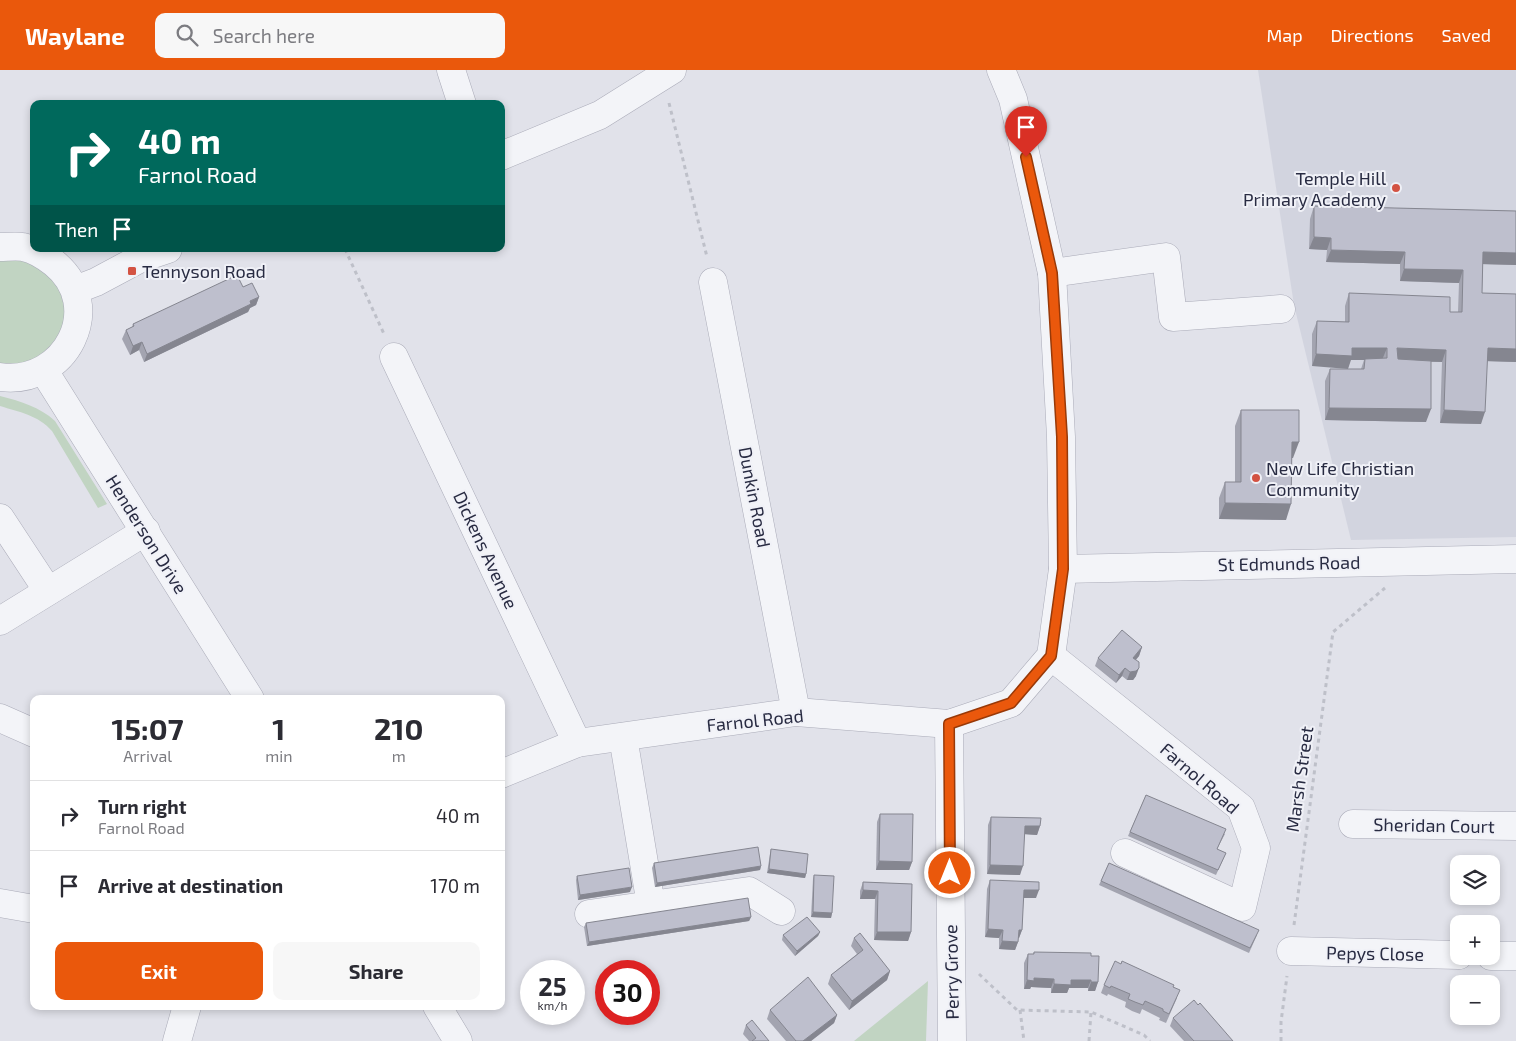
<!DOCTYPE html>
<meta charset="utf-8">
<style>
body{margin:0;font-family:"Exo 2",sans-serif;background:#f7f7f7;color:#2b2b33;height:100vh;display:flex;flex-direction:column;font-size:19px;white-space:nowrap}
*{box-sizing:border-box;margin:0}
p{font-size:16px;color:#7c7c81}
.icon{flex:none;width:28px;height:28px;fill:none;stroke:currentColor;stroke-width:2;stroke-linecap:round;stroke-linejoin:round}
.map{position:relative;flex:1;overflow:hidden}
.details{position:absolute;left:30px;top:625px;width:475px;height:315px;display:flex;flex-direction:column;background:#fff;border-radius:10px;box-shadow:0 2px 8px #0003}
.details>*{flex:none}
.banner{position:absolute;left:30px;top:30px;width:475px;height:152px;border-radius:10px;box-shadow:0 2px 8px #0003;background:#00695c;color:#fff;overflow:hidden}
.controls{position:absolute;left:1450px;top:785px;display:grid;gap:10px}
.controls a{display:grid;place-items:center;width:50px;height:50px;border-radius:10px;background:#fff;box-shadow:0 2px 8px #0003;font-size:25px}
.speed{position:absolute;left:520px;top:890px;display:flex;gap:10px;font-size:25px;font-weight:700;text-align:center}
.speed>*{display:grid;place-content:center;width:65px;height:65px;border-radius:50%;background:#fff;box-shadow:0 2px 8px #0003;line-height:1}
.speed small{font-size:12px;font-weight:400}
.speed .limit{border:8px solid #d22;background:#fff;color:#111}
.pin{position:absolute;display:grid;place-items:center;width:42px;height:42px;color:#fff;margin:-51px -21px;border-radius:50% 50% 50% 0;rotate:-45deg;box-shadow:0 0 5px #0007}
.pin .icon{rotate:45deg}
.me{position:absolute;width:55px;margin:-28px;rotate:0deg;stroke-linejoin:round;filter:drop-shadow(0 0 4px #0008)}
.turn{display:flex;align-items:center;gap:18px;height:105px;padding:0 25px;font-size:22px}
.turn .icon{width:65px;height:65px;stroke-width:2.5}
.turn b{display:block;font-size:35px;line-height:42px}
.then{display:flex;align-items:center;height:48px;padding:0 25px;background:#0003;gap:10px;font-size:19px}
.eta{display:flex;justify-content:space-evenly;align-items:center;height:85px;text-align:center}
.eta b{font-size:30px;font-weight:700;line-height:35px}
.primary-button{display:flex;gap:10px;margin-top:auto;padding:10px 25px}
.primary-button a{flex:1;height:58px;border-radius:10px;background:#ea580c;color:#fff;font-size:20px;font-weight:700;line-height:58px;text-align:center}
.primary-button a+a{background:#f7f7f7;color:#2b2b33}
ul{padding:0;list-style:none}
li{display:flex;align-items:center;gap:15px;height:70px;padding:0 25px;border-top:1px solid #e1e1e2}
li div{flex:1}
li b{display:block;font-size:19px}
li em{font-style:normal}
header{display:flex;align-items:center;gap:30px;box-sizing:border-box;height:70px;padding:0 25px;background:#ea580c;color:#fff}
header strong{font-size:24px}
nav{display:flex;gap:28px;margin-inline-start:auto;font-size:18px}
.search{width:350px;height:45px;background:#f7f7f7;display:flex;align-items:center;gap:12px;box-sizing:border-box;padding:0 18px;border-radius:10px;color:#7c7c81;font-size:19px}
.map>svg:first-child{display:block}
</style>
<header>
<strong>Waylane</strong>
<div class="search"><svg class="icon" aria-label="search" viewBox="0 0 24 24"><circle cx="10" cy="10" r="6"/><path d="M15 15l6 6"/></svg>Search here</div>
<nav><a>Map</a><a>Directions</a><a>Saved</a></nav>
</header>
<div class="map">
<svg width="1516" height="971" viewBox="0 0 1516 971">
<rect width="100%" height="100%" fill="#e1e2ea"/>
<polygon fill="#d2d4df" points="1258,0 1516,0 1516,467 1351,470 1294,235"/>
<g fill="#c1d4c2">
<polygon points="17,187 55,204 70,243 46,289 0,297 0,188"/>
<path d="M 0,326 C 20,331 40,337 55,351 L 107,434 L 98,438 L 52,361 C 38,345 19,342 0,336 Z"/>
<polygon points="928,911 926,971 854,971"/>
</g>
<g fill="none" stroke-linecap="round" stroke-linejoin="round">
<g stroke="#aaabb8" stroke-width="29">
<g id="minor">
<polyline points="451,0 462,34"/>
<polyline points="501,86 600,45 672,0"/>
<path d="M 0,177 C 7,177 16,176 23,177 C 34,179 45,186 54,193 C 107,236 66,316 0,307"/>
<polyline points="1052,203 1166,187 1173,247 1281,239"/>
<polyline points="713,212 796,642"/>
<polyline points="75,220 96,212 141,188 168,179"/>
<polyline points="394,287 577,673"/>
<polyline points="44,301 250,629"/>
<polyline points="0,448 48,521"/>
<polyline points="1063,499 1516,489"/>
<polyline points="0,551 146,461"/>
<polyline points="1051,586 1241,738 1256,778 1242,837 1125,783"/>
<polyline points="0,648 34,663"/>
<polyline points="949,654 952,971"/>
<polyline points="623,667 651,835 749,821 781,841"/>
<polyline points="501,704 577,673 796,642 949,654 1011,633 1051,586 1063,499 1061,367 1052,203 1013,29 1001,0"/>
<polyline points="1353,754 1516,756"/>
<polyline points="0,833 34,839"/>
<polyline points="589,844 651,835"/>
<polyline points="1291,881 1459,885"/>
<polyline points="1491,886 1516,886"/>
<polyline points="437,936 458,971"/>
<polyline points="177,971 187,936"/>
</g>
</g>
<g stroke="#bec0c9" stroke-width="3" stroke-dasharray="4 4" stroke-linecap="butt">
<polyline points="669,33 707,187"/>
<polyline points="345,179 384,264"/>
<polyline points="1294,855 1333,562 1385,518"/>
<polyline points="979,904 1017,940 1091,942 1144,965 1150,971"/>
<polyline points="1020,940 1024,971"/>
<polyline points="1089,971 1091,942"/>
<polyline points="1281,971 1281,952 1287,906"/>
</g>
<use href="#minor" stroke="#f3f4f8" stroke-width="28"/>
</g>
<g fill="#a3a4b0">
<polygon points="1314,136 1516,141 1516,195 1483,194 1482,223 1516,224 1516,292 1487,291 1481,354 1440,353 1442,292 1431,292 1426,352 1325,350 1325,311 1330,299 1361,299 1364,290 1351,290 1312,296 1312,264 1317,251 1345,252 1345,236 1349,223 1450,242 1458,242 1459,213 1400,211 1400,194 1326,192 1327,180 1309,179 1310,149"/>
<polygon points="243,217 259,227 256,235 250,238 248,242 144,292 139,280 130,285 122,269 126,260 132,257 133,254"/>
<polygon points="1241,340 1293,388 1292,388 1286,450 1219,449 1219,428 1225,412 1235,412 1235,356"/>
<polygon points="1142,577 1139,586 1136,590 1136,606 1133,610 1127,610 1122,606 1116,613 1095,596 1098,588"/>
<polygon points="1146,725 1225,764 1217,779 1226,783 1216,805 1128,766"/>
<polygon points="880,744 912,792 909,800 876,800 877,752"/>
<polygon points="991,747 1040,756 1037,765 1025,764 1020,805 987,804 988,755"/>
<polygon points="771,779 806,804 805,808 767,803 770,784"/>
<polygon points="654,793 761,796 760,800 655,817 652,798"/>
<polygon points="1109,793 1257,865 1249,883 1099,815"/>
<polygon points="814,805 832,843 831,848 811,847 813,809"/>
<polygon points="577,806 630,822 578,830 576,810"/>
<polygon points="990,810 1036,828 1023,828 1022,860 1019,868 1018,868 1018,872 1015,880 999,879 999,868 985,867 987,819"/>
<polygon points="863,812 912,814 911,862 908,871 874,870 875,829 860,829 860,821"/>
<polygon points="751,847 749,851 587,876 584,857 586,853"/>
<polygon points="820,862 818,866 795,886 782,870 783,865"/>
<polygon points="854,868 890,901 887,910 849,940 828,914 831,905 857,884 851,876"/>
<polygon points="1034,882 1091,886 1098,912 1095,921 1088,921 1088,918 1069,918 1067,923 1051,923 1051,918 1031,917 1030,919 1024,919 1024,893 1028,884 1033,884"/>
<polygon points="1121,894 1173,917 1177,928 1166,953 1159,950 1160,948 1142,939 1140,944 1132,941 1125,937 1126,932 1108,924 1107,926 1101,923 1104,915"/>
<polygon points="770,940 837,945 834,953 811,971 786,971 767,949"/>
<polygon points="1173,948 1233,971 1184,971 1170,956"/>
<polygon points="746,955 769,971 749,971 743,964"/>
</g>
<g fill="#858690">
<polygon points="1314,167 1331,168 1327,180 1309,179"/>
<polygon points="1331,180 1405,182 1400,194 1326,192"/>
<polygon points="1483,182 1516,183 1516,195 1479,194"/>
<polygon points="1404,199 1463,200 1459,213 1400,211"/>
<polygon points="259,227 256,235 250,238 248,242 144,292 147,284"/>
<polygon points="142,272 139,280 130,285 133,276"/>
<polygon points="1352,278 1387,278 1382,290 1351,290 1348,299 1312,296 1316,284"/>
<polygon points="1397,278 1446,280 1442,292 1393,290"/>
<polygon points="1488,278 1516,279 1516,292 1483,291"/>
<polygon points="1329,338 1431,339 1426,352 1325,350"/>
<polygon points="1444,340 1485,342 1481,354 1440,353"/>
<polygon points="1292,372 1299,372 1293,388 1286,388"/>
<polygon points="1225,433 1291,434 1286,450 1219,449"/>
<polygon points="1142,577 1139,586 1130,596 1133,588"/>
<polygon points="1125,598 1122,606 1116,613 1119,605"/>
<polygon points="1139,598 1136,606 1133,610 1127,610 1130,602"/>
<polygon points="1025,756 1040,756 1037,765 1022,764"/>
<polygon points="879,791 912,792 909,800 876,800"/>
<polygon points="990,795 1023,796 1020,805 987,804"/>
<polygon points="761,796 760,800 655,817 657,813"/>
<polygon points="769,799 806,804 805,808 767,803"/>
<polygon points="632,817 630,822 578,830 580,825"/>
<polygon points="863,820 878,821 875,829 860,829"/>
<polygon points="1024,820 1039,820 1036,828 1021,828"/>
<polygon points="813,842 832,843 831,848 811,847"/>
<polygon points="751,847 749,851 587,876 589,872"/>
<polygon points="988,859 1003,860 999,868 985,867"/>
<polygon points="1019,860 1022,860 1019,868 1016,868"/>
<polygon points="820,862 818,866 795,886 797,881"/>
<polygon points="877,862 911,862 908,871 874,870"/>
<polygon points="1002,871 1018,872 1015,880 999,879"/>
<polygon points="890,901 887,910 849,940 852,931"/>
<polygon points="1034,908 1054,909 1051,918 1031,917 1030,919 1024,919 1027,910"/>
<polygon points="1071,910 1091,910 1088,918 1069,918 1067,923 1051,923 1054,914"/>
<polygon points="1091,912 1098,912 1095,921 1088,921"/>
<polygon points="837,945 834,953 811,971 803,971"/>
</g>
<g fill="#bebfcd" stroke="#858690">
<polygon points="1314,136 1516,141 1516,183 1483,182 1482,223 1516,224 1516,279 1488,278 1485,342 1444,340 1446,280 1397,278 1398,289 1431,291 1431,339 1329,338 1330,299 1364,299 1365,289 1387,288 1387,278 1352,278 1352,286 1316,284 1317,251 1349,252 1349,223 1450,227 1450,242 1462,242 1463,200 1404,199 1405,182 1331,180 1331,168 1314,167"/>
<polygon points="237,205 243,217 252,213 259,227 250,231 251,234 147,284 142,272 133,276 126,260 134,256 133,254"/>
<polygon points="1241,340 1299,340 1299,372 1292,372 1291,434 1225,433 1225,412 1241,412"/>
<polygon points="1122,560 1142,577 1133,588 1139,592 1139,598 1136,601 1130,602 1125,598 1119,605 1098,588"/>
<polygon points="1146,725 1226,759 1217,779 1226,783 1218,800 1130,762"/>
<polygon points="880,744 913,744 912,792 879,791"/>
<polygon points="991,747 1041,748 1040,756 1025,756 1023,796 990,795"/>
<polygon points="758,777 761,796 657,813 654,793"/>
<polygon points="771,779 808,784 806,804 769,799"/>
<polygon points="1109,793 1259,860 1250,878 1101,811"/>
<polygon points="629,798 632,817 580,825 577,806"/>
<polygon points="814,805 834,806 832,843 813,842"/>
<polygon points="990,810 1039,812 1039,820 1024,820 1022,860 1019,860 1018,872 1002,871 1003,860 988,859"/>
<polygon points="863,812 912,814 911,862 877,862 878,821 863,820"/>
<polygon points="748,828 751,847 589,872 586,853"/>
<polygon points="807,847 820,862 797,881 783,865"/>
<polygon points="860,863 890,901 852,931 831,905 863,880 854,868"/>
<polygon points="1034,882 1091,883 1091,886 1099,886 1098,912 1091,912 1091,910 1071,910 1071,915 1054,914 1054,909 1034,908 1034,911 1027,910 1028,884 1034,884"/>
<polygon points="1115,891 1121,894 1122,891 1174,915 1173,917 1180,920 1169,944 1163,941 1163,939 1145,931 1143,935 1135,932 1128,929 1130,924 1111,916 1110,918 1104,915"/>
<polygon points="808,907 837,945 803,971 796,971 770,940"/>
<polygon points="1194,930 1198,935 1200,933 1233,971 1194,971 1173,948"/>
<polygon points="752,950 769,971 752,971 756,968 746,955"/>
</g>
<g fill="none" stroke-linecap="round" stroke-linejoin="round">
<g stroke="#983908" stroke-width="12">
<polyline id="route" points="950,803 949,654 1011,633 1051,586 1063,499 1062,367 1052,203 1026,87"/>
</g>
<use href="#route" stroke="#ea580c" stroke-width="9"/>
</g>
<g fill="#d35242" stroke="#f0f1f7" stroke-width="2">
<circle cx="1396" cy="118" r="5"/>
<rect x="127" y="196" width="10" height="10" rx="2.5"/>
<circle cx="1256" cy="408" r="5"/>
</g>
<g text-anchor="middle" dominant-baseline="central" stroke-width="4" stroke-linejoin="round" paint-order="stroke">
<g font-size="18" fill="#282b42" stroke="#f0f1f7" text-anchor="start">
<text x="1386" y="108" text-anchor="end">Temple Hill<tspan x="1386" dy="21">Primary Academy</tspan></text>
<text x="142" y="201">Tennyson Road</text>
<text x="1266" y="398">New Life Christian<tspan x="1266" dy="21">Community</tspan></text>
</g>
<g font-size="18" fill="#282b42" stroke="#f0f1f7">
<text transform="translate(755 427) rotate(79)">Dunkin Road</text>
<text transform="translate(147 464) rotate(58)">Henderson Drive</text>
<text transform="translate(486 480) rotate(65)">Dickens Avenue</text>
<text transform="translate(1289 493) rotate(-1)">St Edmunds Road</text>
<text transform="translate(755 650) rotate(-6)">Farnol Road</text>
<text transform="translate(1200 708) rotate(41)">Farnol Road</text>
<text transform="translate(1299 709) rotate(-82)">Marsh Street</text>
<text transform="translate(1434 755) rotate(1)">Sheridan Court</text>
<text transform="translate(1375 883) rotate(1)">Pepys Close</text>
<text transform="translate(951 902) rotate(-91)">Perry Grove</text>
</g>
</g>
</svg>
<div class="controls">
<a><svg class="icon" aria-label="layers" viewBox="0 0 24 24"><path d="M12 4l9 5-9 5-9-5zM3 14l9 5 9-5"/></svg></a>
<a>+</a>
<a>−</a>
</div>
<div class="speed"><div>25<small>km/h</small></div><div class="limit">30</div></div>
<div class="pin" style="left:1026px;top:87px;background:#d93025"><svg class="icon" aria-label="arrive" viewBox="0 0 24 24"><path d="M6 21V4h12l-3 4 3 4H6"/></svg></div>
<svg class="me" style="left:950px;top:803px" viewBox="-20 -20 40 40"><circle r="17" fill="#ea580c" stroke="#fff" stroke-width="3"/><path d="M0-11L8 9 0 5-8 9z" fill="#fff"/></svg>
<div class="banner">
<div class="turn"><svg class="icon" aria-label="right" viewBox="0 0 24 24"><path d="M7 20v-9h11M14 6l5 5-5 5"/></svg><div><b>40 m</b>Farnol Road</div></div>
<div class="then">Then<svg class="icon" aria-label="arrive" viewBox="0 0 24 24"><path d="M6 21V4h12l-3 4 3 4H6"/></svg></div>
</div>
<section class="details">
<div class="eta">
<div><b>15:07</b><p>Arrival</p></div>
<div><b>1</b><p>min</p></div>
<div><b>210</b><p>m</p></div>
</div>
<ul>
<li><svg class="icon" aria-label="right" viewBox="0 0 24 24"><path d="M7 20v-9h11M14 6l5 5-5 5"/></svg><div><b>Turn right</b><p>Farnol Road</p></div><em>40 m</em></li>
<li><svg class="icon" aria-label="arrive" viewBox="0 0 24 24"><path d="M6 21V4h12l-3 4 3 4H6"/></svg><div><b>Arrive at destination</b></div><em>170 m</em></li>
</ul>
<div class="primary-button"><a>Exit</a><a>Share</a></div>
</section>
</div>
